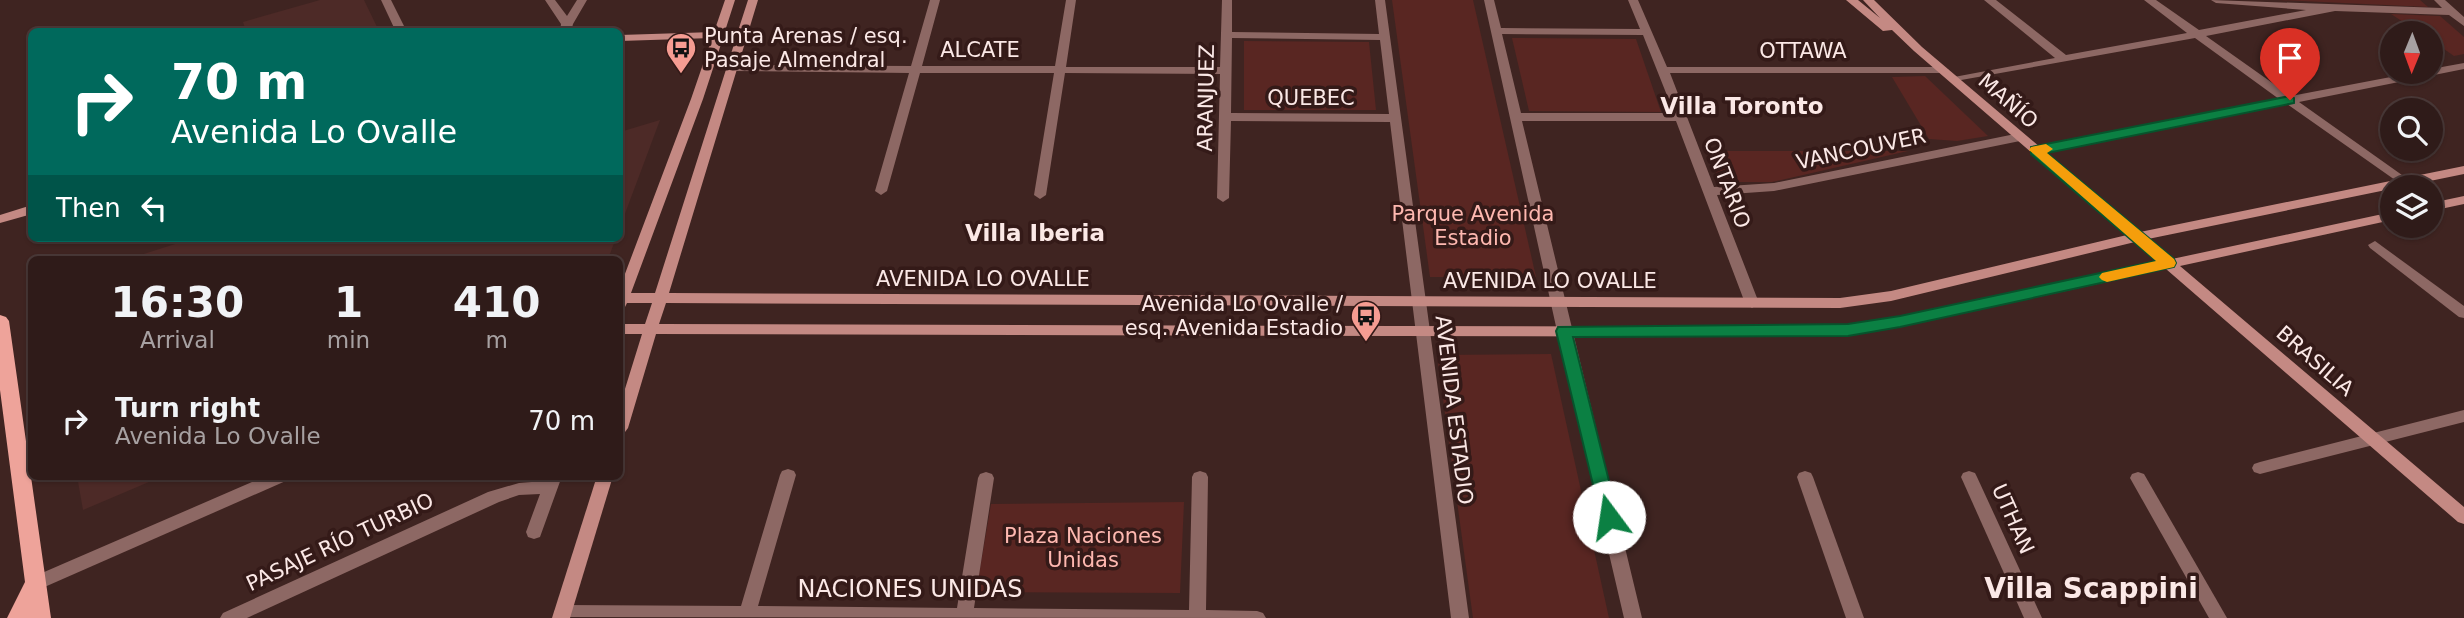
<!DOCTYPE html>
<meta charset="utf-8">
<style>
body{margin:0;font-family:"DejaVu Sans",sans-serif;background:#372422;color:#f1f3f6;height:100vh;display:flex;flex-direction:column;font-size:26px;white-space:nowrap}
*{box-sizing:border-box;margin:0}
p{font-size:23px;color:#a7a1a2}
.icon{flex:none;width:38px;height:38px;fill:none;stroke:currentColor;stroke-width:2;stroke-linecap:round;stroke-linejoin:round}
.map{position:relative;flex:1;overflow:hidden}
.details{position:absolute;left:28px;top:256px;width:595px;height:224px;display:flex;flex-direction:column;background:#2f1b19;border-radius:10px;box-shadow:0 2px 5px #0004,0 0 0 2px #4a3938}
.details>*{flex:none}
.banner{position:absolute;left:28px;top:28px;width:595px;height:214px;border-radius:10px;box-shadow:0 2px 5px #0004,0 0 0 2px #4a3938;background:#00695c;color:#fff;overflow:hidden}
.needle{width:46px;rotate:181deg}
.buttons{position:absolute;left:2380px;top:21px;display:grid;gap:14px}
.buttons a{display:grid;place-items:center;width:63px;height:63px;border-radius:50%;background:#2f1b19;box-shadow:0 2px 5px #0004,0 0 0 2px #4a3938;font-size:35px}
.pin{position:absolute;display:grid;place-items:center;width:60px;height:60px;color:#fff;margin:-72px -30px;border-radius:50% 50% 50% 0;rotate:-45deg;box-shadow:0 0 7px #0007}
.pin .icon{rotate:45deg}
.me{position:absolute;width:77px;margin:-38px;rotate:346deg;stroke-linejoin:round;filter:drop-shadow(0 0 5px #0008)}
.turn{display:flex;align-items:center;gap:24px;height:147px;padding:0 28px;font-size:32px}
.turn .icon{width:91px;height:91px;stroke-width:2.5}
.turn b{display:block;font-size:49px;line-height:60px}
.then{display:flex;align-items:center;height:66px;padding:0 28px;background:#0003;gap:14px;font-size:26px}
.eta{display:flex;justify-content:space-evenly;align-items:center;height:119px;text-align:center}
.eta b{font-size:42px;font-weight:700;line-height:49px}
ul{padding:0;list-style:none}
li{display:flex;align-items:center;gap:21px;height:91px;padding:0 28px}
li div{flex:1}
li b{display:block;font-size:26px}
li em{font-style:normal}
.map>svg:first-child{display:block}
</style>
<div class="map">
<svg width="2464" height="618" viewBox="0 0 2464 618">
<rect width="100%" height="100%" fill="#3f2421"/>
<g fill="#4d2a27">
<polygon points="320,0 364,0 379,31 246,31 243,22"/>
<polygon points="660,120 620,227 620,132"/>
<polygon points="194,238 616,238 608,259 128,259"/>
<polygon points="77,476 163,476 83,510"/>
</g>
<g fill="#592622">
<polygon points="1392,0 1473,0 1536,277 1430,277"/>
<polygon points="2278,0 2420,0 2428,7"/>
<polygon points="2391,14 2440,16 2464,37 2464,54 2454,56 2431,40 2431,33 2420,33"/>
<polygon points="1512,38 1636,39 1661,112 1529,111"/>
<polygon points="1244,41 1369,42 1376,110 1244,110"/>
<polygon points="1925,76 1988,136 1957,141 1929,139 1892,77"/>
<polygon points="1708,151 1908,151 1772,182 1720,182"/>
<polygon points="1551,354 1609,618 1473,618 1437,355"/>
<polygon points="1184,502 1180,593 976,592 991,504"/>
</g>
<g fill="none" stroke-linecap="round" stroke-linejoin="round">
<g fill="#8d6864" fill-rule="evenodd">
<polygon points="381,0 391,0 407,32 396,32"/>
<polygon points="545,0 555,0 567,16 577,0 587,0 573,24 571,32 560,32 561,24"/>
<path d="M 930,0 L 940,0 L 922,66 L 1055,66 L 1066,0 L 1076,0 L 1066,67 L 1220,67 L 1222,0 L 1232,0 L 1232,32 L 1379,34 L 1375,0 L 1385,0 L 1469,618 L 1451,618 L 1390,122 L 1231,121 L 1229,198 L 1223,202 L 1217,198 L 1220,74 L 1065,73 L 1046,195 L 1040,199 L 1034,195 L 1054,73 L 920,73 L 887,191 L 881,195 L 875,191 L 909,73 L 733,71 L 727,68 L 733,65 L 911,66 ZM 1232,38 L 1380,40 L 1389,114 L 1231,113 Z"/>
<path d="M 1484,0 L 1494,0 L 1501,28 L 1640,29 L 1628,0 L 1638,0 L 1667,67 L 1943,67 L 1949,70 L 1943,73 L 1670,73 L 1714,187 L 1774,183 L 2020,133 L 2026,137 L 2020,141 L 1774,191 L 1717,195 L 1759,303 L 1752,308 L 1745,303 L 1676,121 L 1522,121 L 1642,618 L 1624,618 L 1557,331 ZM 1502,34 L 1643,35 L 1674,113 L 1521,113 Z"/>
<polygon points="1984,0 1996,0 2066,55 2187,33 2144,0 2156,0 2199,30 2306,10 2216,3 2211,0 2442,8 2434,0 2445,0 2464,17 2464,26 2449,15 2335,11 2206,36 2291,96 2417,72 2431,72 2431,69 2464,63 2464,69 2299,102 2409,180 2411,183 2405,187 2287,104 2036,154 2030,150 2032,147 2279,99 2195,38 1950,82 1950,78 1954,77 2055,58"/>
<polygon points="2375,241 2464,306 2464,318 2459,317 2370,248 2368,245"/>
<polygon points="2464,410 2464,422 2260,474 2254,472 2252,468 2254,464 2260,462"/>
<polygon points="788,469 794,471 796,475 758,606 957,608 978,478 980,474 986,472 992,474 994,478 974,608 1189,610 1192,477 1194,473 1200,471 1206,473 1208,477 1206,610 1257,611 1263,613 1266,618 557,617 554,612 557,607 563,605 741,606 780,475 782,471"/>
<polygon points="1805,471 1811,473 1813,477 1864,618 1846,618 1797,477 1799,473"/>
<polygon points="1969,471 1975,473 1977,477 2042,618 2024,618 1961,477 1963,473"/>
<polygon points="2138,472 2144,474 2227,618 2209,618 2130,478 2132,474"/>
<polygon points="266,476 290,476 288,480 40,589 34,591 28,589 26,584 28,579"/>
<polygon points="546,476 562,476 540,537 534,539 528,537 526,532 540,494 519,495 499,502 247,618 220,618 223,613 488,492 519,483 544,481"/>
</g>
<g fill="#c48983" fill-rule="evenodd">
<path d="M 725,0 L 735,0 L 725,31 L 738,31 L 748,0 L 758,0 L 669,293 L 1840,298 L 1891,291 L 2127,235 L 1914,51 L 1892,30 L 1883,31 L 1846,0 L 1858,0 L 1880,18 L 1863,0 L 1874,0 L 1922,47 L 2140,232 L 2464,166 L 2464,174 L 2148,239 L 2172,259 L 2392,212 L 2392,220 L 2180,266 L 2464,507 L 2464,524 L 2458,522 L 2166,269 L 1900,327 L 1848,335 L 1786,337 L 656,334 L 628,428 L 625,432 L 620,434 L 620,405 L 642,334 L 620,334 L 620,324 L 645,324 L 652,303 L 627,303 L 625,307 L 620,309 L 620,287 L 691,99 L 712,38 L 620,41 L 620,35 L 714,32 ZM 723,38 L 736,38 L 655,293 L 631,293 L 703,99 ZM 2135,242 L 2158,262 L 1900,317 L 1848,325 L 1786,327 L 659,324 L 666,303 L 1840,308 L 1891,301 Z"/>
<polygon points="2464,196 2464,204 2431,211 2431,203"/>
<polygon points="32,205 32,214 0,223 0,215"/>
<polygon points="597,476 613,476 570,618 552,618"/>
</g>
<polygon fill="#eea39a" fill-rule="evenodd" points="0,315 6,317 9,321 51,618 7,618 25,582 0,390"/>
</g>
<polygon fill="#0b8043" stroke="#07532c" stroke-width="2" points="2290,96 2294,98 2294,103 2047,153 2174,259 2176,263 2174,267 1900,327 1848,336 1573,337 1618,517 1615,522 1609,524 1602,522 1556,331 1558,327 1848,324 1900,316 2156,261 2031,154 2031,147"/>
<polygon fill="#f59e0b" points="2046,144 2053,149 2047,153 2174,259 2176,263 2174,267 2107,282 2102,280 2099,277 2102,273 2156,261 2029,150 2031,147"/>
<defs>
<g id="bus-pin" transform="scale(1.575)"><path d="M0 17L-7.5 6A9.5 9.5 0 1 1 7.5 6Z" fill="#f59c92" stroke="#341a18"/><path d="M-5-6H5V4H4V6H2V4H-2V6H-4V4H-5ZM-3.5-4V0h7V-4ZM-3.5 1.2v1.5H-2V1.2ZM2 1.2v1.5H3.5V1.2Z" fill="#111"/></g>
</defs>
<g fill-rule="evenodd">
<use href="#bus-pin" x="681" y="48"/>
<use href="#bus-pin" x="1366" y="316"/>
</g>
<g text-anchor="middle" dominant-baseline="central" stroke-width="7" stroke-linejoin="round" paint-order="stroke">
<g font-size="21" fill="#fbe8e6" stroke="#341a18" text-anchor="start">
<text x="704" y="36">Punta Arenas / esq.<tspan x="704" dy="24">Pasaje Almendral</tspan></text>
<text x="1343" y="304" text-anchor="end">Avenida Lo Ovalle /<tspan x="1343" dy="24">esq. Avenida Estadio</tspan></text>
</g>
<g font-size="21" fill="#fbe8e6" stroke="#341a18">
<text x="980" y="50">ALCATE</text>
<text x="1803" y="51">OTTAWA</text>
<text transform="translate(1206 98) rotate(-89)">ARANJUEZ</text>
<text x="1311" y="98">QUEBEC</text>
<text transform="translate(2008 101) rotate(41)">MAÑÍO</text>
<text transform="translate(1861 149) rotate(-12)">VANCOUVER</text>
<text transform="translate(1727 183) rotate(69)">ONTARIO</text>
<text x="983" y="279">AVENIDA LO OVALLE</text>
<text x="1550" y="281">AVENIDA LO OVALLE</text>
<text transform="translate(2315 361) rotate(41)">BRASILIA</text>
<text transform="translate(1454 410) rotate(83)">AVENIDA ESTADIO</text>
<text transform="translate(2013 519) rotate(66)">UTHAN</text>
<text transform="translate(340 542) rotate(-25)">PASAJE RÍO TURBIO</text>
</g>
<g font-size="21" fill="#feb8b0" stroke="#341a18">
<text x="1473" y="214">Parque Avenida<tspan x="1473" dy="24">Estadio</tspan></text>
<text x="1083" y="536">Plaza Naciones<tspan x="1083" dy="24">Unidas</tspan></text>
</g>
<g font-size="23" font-weight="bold" fill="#fbe8e6" stroke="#341a18">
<text x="1742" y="106">Villa Toronto</text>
<text x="1035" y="233">Villa Iberia</text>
</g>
<g font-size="24" fill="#fbe8e6" stroke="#341a18">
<text x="910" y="589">NACIONES UNIDAS</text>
</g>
<g font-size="28" font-weight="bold" fill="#fbe8e6" stroke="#341a18">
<text x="2091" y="588">Villa Scappini</text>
</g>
</g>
</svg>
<div class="buttons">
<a><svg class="needle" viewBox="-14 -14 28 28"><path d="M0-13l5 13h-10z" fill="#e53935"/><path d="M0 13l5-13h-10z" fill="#a7a1a2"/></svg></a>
<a><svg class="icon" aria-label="search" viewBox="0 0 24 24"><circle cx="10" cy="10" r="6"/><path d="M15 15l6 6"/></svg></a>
<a><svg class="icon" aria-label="layers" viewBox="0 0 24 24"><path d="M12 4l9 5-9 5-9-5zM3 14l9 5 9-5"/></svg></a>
</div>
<div class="pin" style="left:2290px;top:100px;background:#d93025"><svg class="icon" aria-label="arrive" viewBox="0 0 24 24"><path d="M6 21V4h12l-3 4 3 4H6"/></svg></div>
<svg class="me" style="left:1609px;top:517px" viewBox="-20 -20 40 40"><circle r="19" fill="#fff"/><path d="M0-13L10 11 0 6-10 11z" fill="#0b8043"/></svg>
<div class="banner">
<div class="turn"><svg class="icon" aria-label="right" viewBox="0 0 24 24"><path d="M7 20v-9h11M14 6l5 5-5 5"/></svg><div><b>70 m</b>Avenida Lo Ovalle</div></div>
<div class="then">Then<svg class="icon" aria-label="left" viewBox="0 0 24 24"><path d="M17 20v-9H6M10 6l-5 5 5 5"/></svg></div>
</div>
<section class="details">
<div class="eta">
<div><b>16:30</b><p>Arrival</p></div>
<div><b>1</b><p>min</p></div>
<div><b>410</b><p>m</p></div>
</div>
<ul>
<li><svg class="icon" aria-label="right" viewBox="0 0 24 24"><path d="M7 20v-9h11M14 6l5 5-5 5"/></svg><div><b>Turn right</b><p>Avenida Lo Ovalle</p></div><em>70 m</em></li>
</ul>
</section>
</div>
